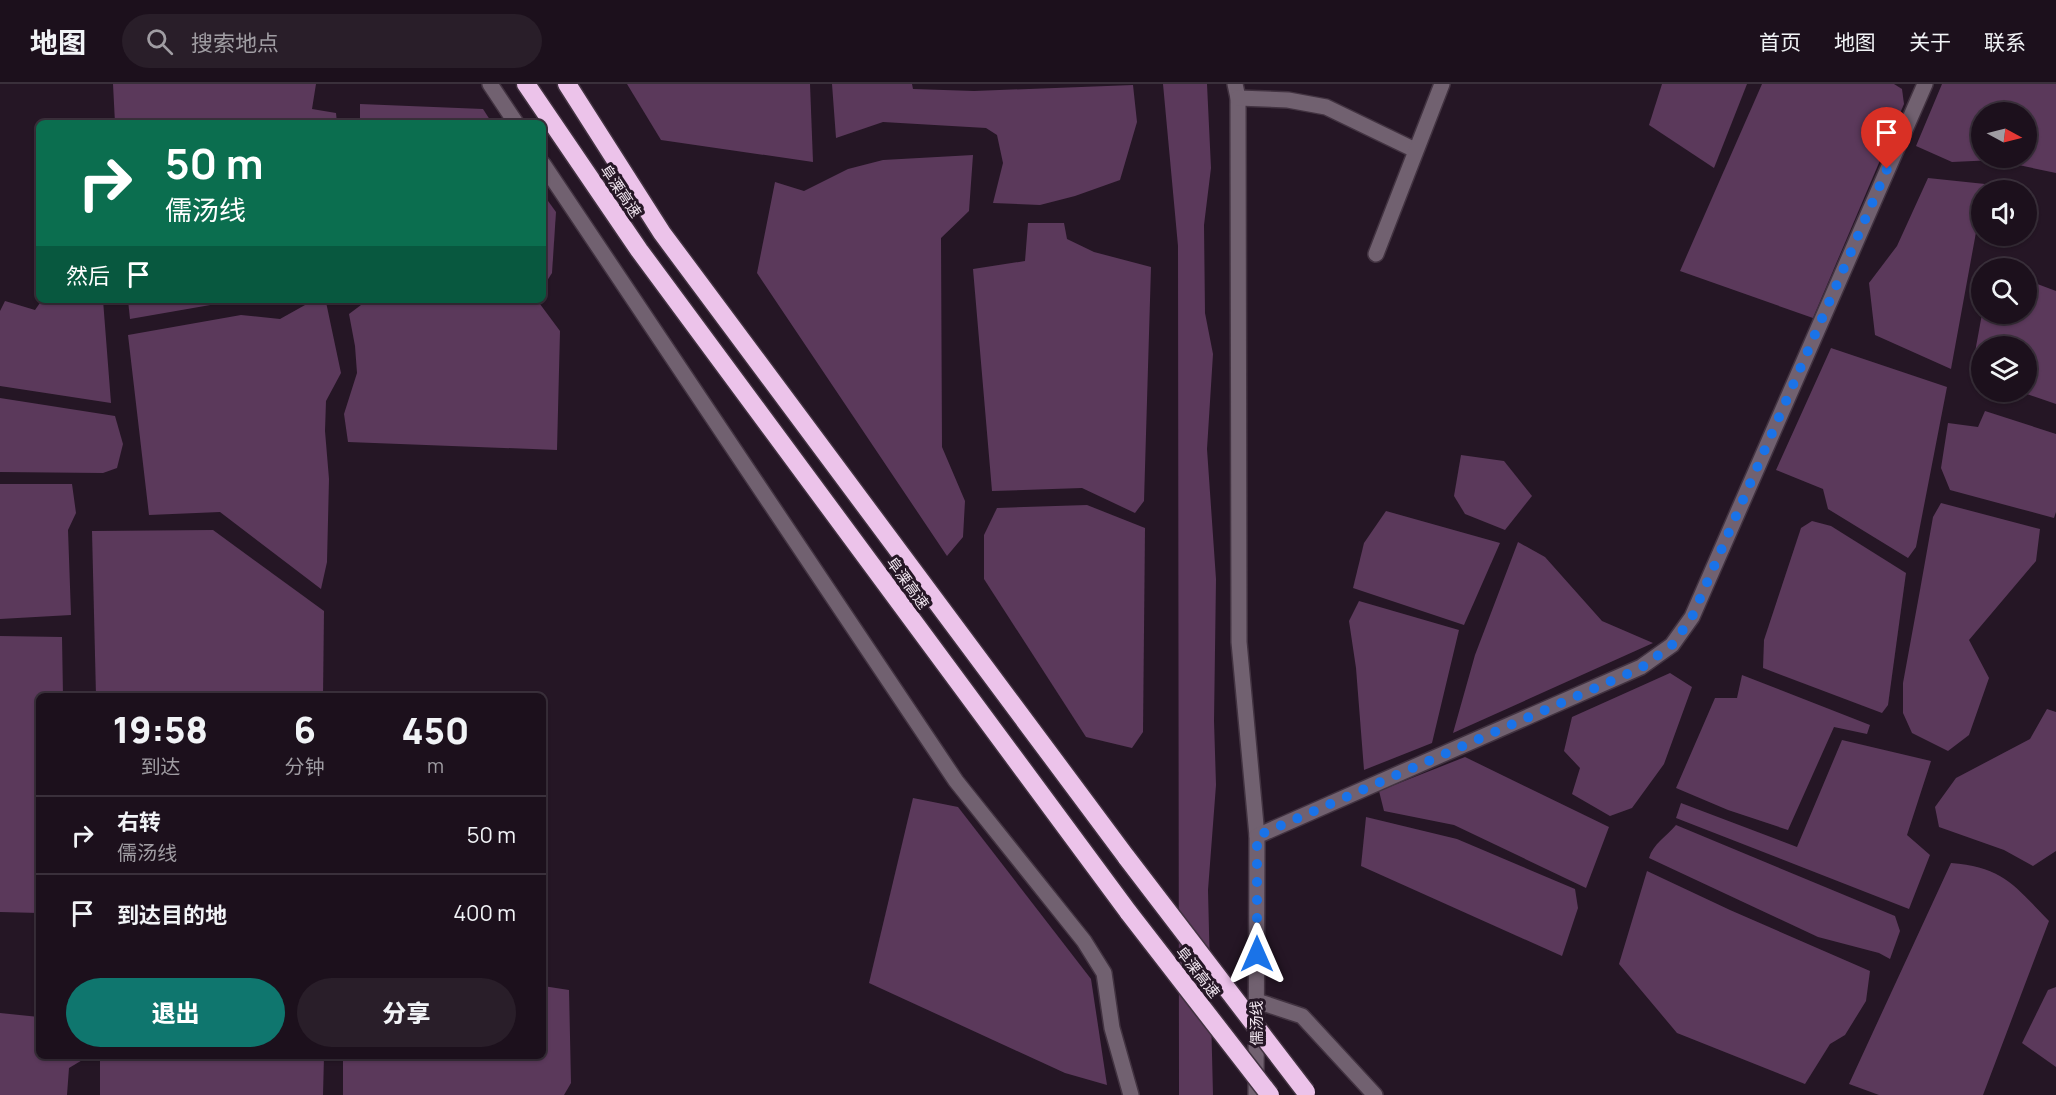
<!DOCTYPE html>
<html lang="zh">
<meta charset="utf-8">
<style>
body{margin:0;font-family:Manrope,"Noto Sans SC",sans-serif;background:#291e29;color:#f1f3f6;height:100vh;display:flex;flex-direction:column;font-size:22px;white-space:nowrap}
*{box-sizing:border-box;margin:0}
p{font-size:20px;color:#a09da3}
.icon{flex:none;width:33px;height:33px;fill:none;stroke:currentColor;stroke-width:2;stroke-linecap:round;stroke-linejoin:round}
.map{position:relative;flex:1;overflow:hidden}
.details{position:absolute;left:36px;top:609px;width:510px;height:366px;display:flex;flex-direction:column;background:#1c101c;border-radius:9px;box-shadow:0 2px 4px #0004,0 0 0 2px #3a303b}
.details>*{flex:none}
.guide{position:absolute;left:36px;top:36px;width:510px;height:183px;border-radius:9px;box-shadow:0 2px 4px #0004,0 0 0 2px #3a303b;background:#0b6e4f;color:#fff;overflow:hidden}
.needle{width:39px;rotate:97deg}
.controls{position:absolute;left:1971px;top:18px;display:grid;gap:12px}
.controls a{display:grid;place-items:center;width:66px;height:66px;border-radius:50%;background:#1c101c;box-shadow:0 2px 4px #0004,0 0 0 2px #3a303b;font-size:30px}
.pin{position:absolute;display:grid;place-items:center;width:51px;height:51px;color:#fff;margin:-62px -26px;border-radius:50% 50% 50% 0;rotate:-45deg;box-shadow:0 0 6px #0007}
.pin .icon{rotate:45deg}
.me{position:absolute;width:66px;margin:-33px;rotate:0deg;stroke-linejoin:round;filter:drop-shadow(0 0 4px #0008)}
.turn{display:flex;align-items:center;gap:21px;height:126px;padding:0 30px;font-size:27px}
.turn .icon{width:78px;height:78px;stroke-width:2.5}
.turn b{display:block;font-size:42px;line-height:51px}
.then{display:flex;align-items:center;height:57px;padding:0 30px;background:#0003;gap:12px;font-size:22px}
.eta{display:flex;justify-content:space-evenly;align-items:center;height:102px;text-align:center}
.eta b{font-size:36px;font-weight:800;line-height:42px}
.button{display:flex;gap:12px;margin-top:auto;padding:12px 30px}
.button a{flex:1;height:69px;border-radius:36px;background:#0f766e;color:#fff;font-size:24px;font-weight:800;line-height:69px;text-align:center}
.button a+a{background:#291e29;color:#f1f3f6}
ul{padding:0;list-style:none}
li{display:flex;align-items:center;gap:18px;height:78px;padding:0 30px;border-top:2px solid #3a303b}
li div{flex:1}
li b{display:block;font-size:22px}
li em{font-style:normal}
header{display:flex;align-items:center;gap:36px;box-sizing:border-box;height:84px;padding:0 30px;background:#1c101c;border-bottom:2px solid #3a303b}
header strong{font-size:28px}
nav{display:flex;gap:33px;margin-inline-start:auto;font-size:21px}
.search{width:420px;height:54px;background:#291e29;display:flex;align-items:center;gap:15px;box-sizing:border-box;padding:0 21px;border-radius:33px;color:#a09da3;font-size:22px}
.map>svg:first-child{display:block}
</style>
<header>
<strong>地图</strong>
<div class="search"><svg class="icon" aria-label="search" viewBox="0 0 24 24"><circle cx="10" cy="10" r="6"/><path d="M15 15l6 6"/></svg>搜索地点</div>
<nav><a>首页</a><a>地图</a><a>关于</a><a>联系</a></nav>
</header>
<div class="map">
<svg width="2056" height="1011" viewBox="0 0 2056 1011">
<rect width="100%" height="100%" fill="#251625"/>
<g fill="#5b395b" fill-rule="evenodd">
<polygon points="113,0 316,0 312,25 336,29 337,39 115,39"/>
<polygon points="627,0 810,0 813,78 661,56"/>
<polygon points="832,0 912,0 913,5 974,7 1133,1 1137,38 1120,96 1075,112 1040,121 993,119 1003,79 997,51 986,44 883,38 836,54"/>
<polygon points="1163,0 1207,0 1211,84 1204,141 1205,229 1213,270 1207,365 1216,495 1214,637 1216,701 1208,806 1213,1011 1179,1011 1178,162"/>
<polygon points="1662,0 1747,0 1714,84 1649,41"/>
<polygon points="1762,0 1894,0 1902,5 1904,20 1813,234 1680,187"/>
<path d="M 1942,0 L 2056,0 L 2056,89 L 1995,76 L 1952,78 L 1916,62 ZM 1982,28 L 2026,28 L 2026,74 L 1982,74 Z"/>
<polygon points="360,20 483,25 492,39 360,39"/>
<polygon points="973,71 969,127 941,154 942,363 965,417 963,453 947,472 757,189 775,98 804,107 848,85 883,76"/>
<polygon points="1928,94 1985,100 1984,106 1982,106 1981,121 1951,285 1875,251 1869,199 1897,162"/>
<polygon points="543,110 556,128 552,189 543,203"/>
<polygon points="1028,139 1064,139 1067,155 1094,168 1151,183 1144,417 1135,429 1082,404 992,407 973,185 1025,177"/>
<polygon points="2027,196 2056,207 2056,320 2021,308 2026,308 2026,262 1982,262 1981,294 1971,290 1982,230 2026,230"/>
<polygon points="42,216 103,216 111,319 0,302 0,227 5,217 35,226"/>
<polygon points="128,216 239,216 130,235"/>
<polygon points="314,216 326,218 341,289 326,317 325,347 329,395 327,478 321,505 220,428 149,431 128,251 241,231 280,235"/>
<polygon points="453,216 537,216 560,247 557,366 348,358 344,330 357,289 355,262 349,230 365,218"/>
<polygon points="1831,264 1947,303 1916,463 1908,474 1828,425 1823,405 1776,386"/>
<polygon points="0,314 115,332 123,360 117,384 103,389 0,388"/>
<polygon points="1985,327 2056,350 2056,428 2054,434 1950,406 1941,384 1948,339 1978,343"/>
<polygon points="1461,371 1504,377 1532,412 1505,446 1465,430 1454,412"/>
<polygon points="0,400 72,400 76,429 68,446 71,531 0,535"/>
<polygon points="1941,419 2040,445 2036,477 1969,556 1989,594 1969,651 1948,667 1912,649 1903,629 1903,599 1920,506 1933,433"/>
<polygon points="1087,421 1145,444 1143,648 1132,664 1086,653 984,495 984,451 997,424"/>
<polygon points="1386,427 1500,459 1464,541 1353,504 1364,459"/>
<polygon points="1812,437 1831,442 1906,489 1888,621 1882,629 1763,584 1764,556 1801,444"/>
<polygon points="213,446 324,527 323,612 96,612 92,447"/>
<polygon points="1518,458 1545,473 1602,537 1653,559 1453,649 1475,571"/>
<polygon points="1359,517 1459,546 1432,659 1364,686 1356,584 1349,537"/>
<polygon points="0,552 62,553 63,612 39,612 39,829 0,828"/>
<polygon points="1670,589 1692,603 1664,680 1632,724 1610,732 1572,710 1580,684 1564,667 1572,633"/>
<polygon points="1742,591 1870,641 1867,650 1834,643 1788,746 1728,726 1676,704 1715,614 1737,614"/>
<polygon points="2047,625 2056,628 2056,767 2033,782 2004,766 1939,743 1935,723 1956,694 2030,655"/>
<polygon points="1842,656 1931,677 1907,751 1930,771 1909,825 1676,734 1681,719 1797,763"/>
<polygon points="1465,673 1609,743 1586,804 1454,741 1384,727 1379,707"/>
<polygon points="913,714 958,723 1091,895 1107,1001 1065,989 869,899"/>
<polygon points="1366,733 1457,755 1575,805 1578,824 1562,872 1361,782"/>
<path d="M 1676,741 L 1895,832 L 1900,847 L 1890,875 L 1879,869 L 1818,853 L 1649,774 C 1653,760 1666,753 1676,741 Z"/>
<path d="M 1951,779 C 2003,783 2015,802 2049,837 L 1983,1011 L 1879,1011 L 1849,1000 Z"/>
<polygon points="1647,787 1730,826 1870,887 1866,917 1845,951 1830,960 1805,1000 1677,949 1619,880"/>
<polygon points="543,902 569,906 571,999 564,1011 343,1011 343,972 543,972"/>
<polygon points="2056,903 2056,983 2022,959 2048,906"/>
<polygon points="0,929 39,933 39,972 84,972 84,975 69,984 67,1011 0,1011"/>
<polygon points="100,972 324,972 323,1011 100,1011"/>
</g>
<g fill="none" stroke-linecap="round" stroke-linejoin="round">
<g stroke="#423341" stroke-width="18">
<g id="minor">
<polyline points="490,0 516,39"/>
<polyline points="1235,0 1238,14 1239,558 1257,752"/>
<polyline points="1238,14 1288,16 1326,23 1415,66"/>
<polyline points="543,80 956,697 1084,857 1104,889 1112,944 1131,1011"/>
<polyline points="1376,170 1442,0"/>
<polyline points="1257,917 1302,932 1375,1011"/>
<polyline points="1256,1011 1257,752 1641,583 1672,561 1692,533 1925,0"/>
</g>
</g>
<g stroke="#423341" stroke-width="21">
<g id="highway">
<polyline points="526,0 639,166 1129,829"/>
<polyline points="567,0 662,149 1127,774"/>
</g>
</g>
<use href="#minor" stroke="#716170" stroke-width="15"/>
<use href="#highway" stroke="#ecc3ea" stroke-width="18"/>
<g stroke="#423341" stroke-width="21" stroke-linecap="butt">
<g id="highway-bridge">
<polyline points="1127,774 1306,1008"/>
<polyline points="1129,829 1270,1011"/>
</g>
</g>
<use href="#highway-bridge" stroke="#ecc3ea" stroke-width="18"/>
</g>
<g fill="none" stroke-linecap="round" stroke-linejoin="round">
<polyline stroke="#1a73e8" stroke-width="10" stroke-dasharray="0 18" points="1257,870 1257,752 1641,584 1672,561 1692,533 1887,85"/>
</g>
<g text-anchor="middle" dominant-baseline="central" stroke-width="6" stroke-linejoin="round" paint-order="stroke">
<g font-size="15" fill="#f1e6f0" stroke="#251625">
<text transform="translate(621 107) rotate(56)">阜溧高速</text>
<text transform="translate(908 499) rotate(54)">阜溧高速</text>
<text transform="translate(1198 888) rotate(52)">阜溧高速</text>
<text transform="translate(1256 939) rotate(-90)">儒汤线</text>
</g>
</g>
</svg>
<div class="controls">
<a><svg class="needle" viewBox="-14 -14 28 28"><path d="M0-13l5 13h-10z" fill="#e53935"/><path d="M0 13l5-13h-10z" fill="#a09da3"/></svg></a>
<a><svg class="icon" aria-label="sound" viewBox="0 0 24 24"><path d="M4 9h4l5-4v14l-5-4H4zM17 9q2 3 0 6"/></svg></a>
<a><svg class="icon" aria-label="search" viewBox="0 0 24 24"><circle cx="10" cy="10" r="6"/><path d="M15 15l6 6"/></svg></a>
<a><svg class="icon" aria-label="layers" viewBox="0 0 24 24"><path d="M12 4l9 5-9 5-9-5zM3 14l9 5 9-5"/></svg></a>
</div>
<div class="pin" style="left:1887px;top:85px;background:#d93025"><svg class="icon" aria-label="arrive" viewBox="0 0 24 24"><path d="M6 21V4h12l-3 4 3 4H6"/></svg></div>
<svg class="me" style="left:1257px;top:870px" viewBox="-20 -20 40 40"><path d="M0-17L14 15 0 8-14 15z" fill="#1a73e8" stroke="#fff" stroke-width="4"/></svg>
<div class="guide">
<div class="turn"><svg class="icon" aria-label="right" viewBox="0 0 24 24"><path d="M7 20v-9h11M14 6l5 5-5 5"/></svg><div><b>50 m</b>儒汤线</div></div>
<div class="then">然后<svg class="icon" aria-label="arrive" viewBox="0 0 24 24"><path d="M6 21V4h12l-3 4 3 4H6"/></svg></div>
</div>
<section class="details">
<div class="eta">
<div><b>19:58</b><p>到达</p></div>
<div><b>6</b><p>分钟</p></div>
<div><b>450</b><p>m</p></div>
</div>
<ul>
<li><svg class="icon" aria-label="right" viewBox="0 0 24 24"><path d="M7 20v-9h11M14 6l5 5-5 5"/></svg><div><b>右转</b><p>儒汤线</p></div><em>50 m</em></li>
<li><svg class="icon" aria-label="arrive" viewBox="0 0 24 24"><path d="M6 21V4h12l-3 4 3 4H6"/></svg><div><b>到达目的地</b></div><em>400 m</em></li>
</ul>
<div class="button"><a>退出</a><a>分享</a></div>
</section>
</div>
